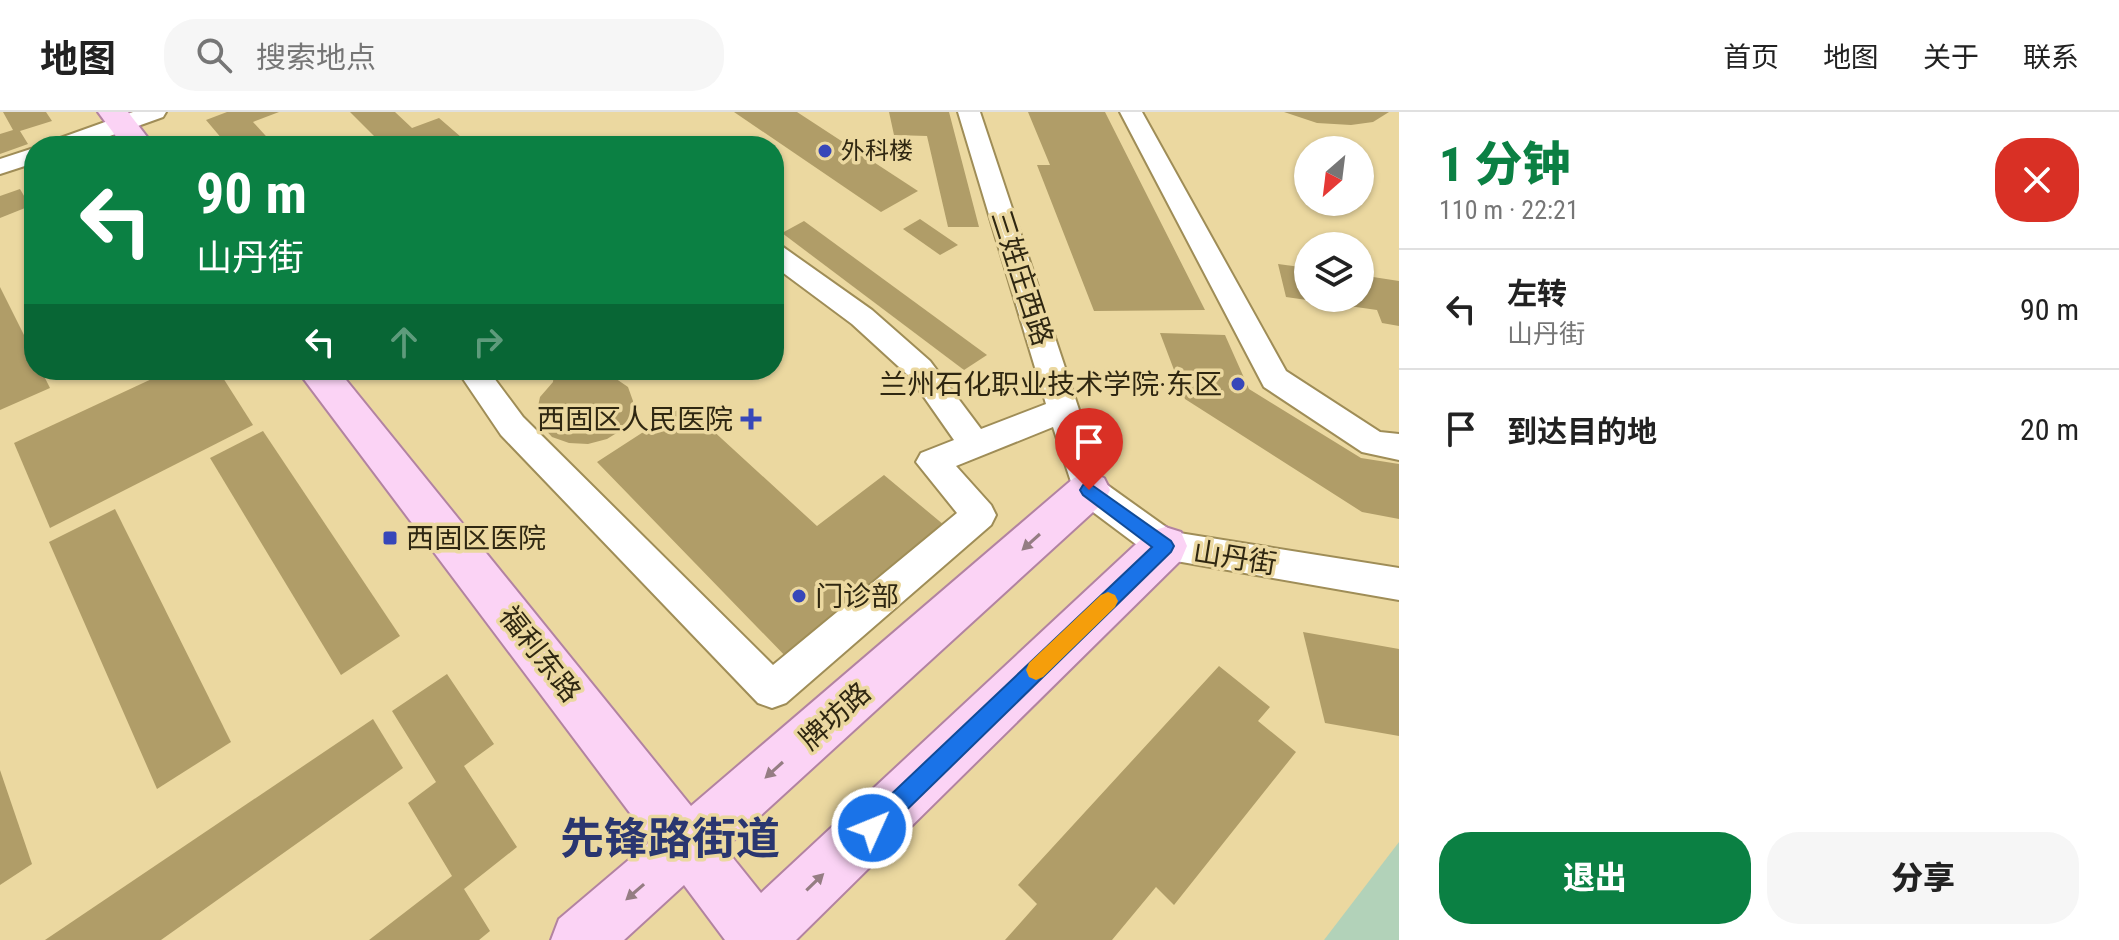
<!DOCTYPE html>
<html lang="zh">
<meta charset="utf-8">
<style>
body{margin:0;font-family:"Roboto Condensed","Noto Sans SC",sans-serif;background:#f6f6f6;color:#222;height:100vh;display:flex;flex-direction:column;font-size:30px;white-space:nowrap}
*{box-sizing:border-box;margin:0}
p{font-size:26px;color:#767676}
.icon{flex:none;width:44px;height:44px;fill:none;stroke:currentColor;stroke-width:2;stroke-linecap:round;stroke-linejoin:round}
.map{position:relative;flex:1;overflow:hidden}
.details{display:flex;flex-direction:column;background:#fff;width:720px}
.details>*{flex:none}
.top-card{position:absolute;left:24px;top:24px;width:760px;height:244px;border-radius:32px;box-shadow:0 2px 6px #0004;background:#0b8043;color:#fff;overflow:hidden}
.needle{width:52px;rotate:208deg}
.buttons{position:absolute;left:1294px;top:24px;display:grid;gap:16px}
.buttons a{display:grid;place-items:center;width:80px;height:80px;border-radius:50%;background:#fff;box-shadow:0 2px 6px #0004;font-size:40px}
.pin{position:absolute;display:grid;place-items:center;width:68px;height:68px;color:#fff;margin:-82px -34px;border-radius:50% 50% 50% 0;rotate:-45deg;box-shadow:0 0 8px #0007}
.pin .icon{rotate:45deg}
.me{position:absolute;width:88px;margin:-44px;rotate:46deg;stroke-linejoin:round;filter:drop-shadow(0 0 6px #0008)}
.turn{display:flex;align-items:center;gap:28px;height:168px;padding:0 40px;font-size:36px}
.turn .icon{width:104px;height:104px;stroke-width:2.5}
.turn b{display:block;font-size:56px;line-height:68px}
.lanes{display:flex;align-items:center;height:76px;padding:0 40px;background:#0003;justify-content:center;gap:40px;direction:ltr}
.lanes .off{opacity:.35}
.round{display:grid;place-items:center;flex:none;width:84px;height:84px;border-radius:32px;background:#f6f6f6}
.summary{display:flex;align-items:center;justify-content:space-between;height:136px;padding:0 40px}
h1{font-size:48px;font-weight:800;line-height:60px;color:#0b8043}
.primary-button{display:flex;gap:16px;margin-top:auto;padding:16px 40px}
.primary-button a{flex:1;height:92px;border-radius:32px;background:#0b8043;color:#fff;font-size:32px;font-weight:800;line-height:92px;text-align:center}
.primary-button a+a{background:#f6f6f6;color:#222}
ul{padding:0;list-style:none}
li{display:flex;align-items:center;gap:24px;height:120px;padding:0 40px;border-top:2px solid #e0e0e0}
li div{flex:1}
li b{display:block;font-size:30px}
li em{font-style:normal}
header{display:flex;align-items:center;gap:48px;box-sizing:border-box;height:112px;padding:0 40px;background:#fff;border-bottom:2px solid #e0e0e0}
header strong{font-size:38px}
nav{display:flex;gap:44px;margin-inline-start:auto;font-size:28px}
.search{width:560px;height:72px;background:#f6f6f6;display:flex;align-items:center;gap:20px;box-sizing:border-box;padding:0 28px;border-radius:32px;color:#767676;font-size:30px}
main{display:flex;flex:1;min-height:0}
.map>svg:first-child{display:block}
</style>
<header>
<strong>地图</strong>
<div class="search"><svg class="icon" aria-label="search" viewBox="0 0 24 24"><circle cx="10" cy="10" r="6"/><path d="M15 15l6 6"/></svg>搜索地点</div>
<nav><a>首页</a><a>地图</a><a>关于</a><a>联系</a></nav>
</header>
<main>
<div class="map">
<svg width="1399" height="828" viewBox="0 0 1399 828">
<rect width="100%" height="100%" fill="#ebd8a0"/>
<polygon fill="#b2d2b9" points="1399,730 1399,828 1324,828"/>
<g fill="#b09d68">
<polygon points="3,0 46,0 52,9 20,19 28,32 0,42 0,22 13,18"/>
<polygon points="227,0 279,0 253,10 275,34 228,34 206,8"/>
<polygon points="350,0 395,0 412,16 439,6 461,25 439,34 384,34"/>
<polygon points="734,0 797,0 918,79 881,100"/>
<polygon points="889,0 949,0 979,115 948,115 927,24 894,23"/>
<polygon points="1028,0 1105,0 1205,198 1094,199 1037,53 1050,53"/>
<polygon points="1284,0 1389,0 1373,10 1351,13 1317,11"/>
<polygon points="20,77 30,94 0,106 0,84"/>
<polygon points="920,107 958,133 940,143 903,117"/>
<polygon points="804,109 987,243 964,258 782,121"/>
<polygon points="1278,152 1308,156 1308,186 1360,186 1360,163 1399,169 1399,214 1382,211 1377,198 1286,185"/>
<polygon points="0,175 34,243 34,258 41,258 50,276 0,298"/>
<polygon points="1160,221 1225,223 1249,277 1361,346 1399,352 1399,407 1362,400 1185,287"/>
<polygon points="171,258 218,258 253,313 50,416 14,331"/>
<polygon points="554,258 609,258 609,262 628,275 633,289 632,303 623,317 607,327 588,332 569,331 552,325 541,313 537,299 540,285 553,270"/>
<polygon points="685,293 817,414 884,363 950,418 792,551 597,350"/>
<polygon points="263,319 400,524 341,563 210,346"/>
<polygon points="115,397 231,630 157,677 49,430"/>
<polygon points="1303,520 1399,537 1399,624 1325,611"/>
<polygon points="1219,554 1270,595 1258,609 1296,640 1174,793 1156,775 1112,828 1005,828 1037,792 1018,773"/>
<polygon points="447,562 494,632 464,654 517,735 464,777 490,819 479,828 369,828 452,764 408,691 436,670 392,599"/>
<polygon points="373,607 403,656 161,828 45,828"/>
<polygon points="0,658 32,752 0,773"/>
</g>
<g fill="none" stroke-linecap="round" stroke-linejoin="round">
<g stroke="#9f8d57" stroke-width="4">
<g id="minor">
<polygon points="133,0 166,0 163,5 82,34 48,34 52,29"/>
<polygon points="958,0 980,0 1103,370 1173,420 1399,456 1399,488 1153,445 1077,388 1053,315 956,354 991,393 996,403 991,413 786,591 772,596 758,591 501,323 457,258 488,258 523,305 773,553 957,401 916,350 921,341 954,328 910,265 852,212 774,154 774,132 783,135 872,198 930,249 981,317 1046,292"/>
<polygon points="1120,0 1142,0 1286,259 1380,320 1399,322 1399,348 1362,340 1264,275"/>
<polygon points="34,36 34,51 0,62 0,47"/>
</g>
</g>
<g stroke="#b283a1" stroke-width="4">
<g id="major">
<polygon points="98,0 128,0 154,34 123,34"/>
<polygon points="297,258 338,258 691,694 1074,366 1089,360 1104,366 1110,378 1104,390 725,736 761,781 1149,420 1165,415 1181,420 1187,434 1181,448 796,828 725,828 684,773 624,828 551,828 559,807 651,729"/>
</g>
</g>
<use href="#minor" fill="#fff" fill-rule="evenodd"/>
<use href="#major" fill="#fbd3f5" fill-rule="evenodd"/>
</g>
<defs><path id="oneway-solid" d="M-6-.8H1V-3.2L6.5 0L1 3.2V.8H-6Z" transform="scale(2)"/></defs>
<g fill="#957d83">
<use href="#oneway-solid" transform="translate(1031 430) rotate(138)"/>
<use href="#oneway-solid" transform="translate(774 658) rotate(138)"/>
<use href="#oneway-solid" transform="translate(815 770) rotate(-44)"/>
<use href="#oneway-solid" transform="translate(635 780) rotate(139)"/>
</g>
<polygon fill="#1a73e8" stroke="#114b97" stroke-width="2" points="1089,371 1171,429 1174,434 1171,440 880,724 872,727 864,724 860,716 864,708 1152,435 1083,383 1080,378 1083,373"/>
<polygon fill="#f59e0b" points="1108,480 1115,483 1118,489 1115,495 1043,565 1036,568 1029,565 1026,558 1029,551 1101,483"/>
<g fill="#3747b9" stroke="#ebd8a0" stroke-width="3">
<circle cx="825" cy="39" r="8"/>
<circle cx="1238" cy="272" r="8"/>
<path d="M747 295h8v8h8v8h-8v8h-8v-8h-8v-8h8z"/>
<rect x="382" y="418" width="16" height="16" rx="4"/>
<circle cx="799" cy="484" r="8"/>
</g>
<g text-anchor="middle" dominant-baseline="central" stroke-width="7" stroke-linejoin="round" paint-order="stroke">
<g font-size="24" fill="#2f2711" stroke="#ebd8a0" text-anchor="start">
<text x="841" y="39">外科楼</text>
</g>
<g font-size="28" fill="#2f2711" stroke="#ebd8a0">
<text transform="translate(1022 166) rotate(72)">三姓庄西路</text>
<text transform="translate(1235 446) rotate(9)">山丹街</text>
<text transform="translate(540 542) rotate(52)">福利东路</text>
<text transform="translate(835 604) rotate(-42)">牌坊路</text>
</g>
<g font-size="28" fill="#2f2711" stroke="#ebd8a0" text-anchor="end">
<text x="1222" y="272">兰州石化职业技术学院·东区</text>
<text x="733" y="307">西固区人民医院</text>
<text x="406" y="426" text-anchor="start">西固区医院</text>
<text x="815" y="484" text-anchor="start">门诊部</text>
</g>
<g font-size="44" font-weight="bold" fill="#2a3670" stroke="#ebd8a0">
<text x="670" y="727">先锋路街道</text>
</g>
</g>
</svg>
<div class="buttons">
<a><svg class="needle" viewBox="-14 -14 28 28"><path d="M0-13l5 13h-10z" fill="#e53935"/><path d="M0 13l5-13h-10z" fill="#767676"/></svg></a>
<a><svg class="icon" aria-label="layers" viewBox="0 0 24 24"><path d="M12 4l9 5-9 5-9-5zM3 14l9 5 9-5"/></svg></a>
</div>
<div class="pin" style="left:1089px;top:378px;background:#d93025"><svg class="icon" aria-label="arrive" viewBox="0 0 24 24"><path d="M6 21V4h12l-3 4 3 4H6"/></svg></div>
<svg class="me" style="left:872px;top:716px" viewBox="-20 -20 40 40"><circle r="17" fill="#1a73e8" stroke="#fff" stroke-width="3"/><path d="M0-11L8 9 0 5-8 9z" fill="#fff"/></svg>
<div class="top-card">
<div class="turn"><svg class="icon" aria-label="left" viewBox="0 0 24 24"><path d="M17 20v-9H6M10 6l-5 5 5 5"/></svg><div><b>90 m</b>山丹街</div></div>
<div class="lanes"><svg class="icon" aria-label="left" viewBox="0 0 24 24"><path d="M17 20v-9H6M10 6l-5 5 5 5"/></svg><svg class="icon off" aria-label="ahead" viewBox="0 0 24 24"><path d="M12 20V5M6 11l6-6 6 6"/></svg><svg class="icon off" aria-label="right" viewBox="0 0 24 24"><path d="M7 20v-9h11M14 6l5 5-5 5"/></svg></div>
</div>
</div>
<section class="details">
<div class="summary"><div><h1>1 分钟</h1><p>110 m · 22:21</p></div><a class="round" style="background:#d93025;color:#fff"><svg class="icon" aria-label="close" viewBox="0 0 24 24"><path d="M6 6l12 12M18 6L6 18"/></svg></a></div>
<ul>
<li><svg class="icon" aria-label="left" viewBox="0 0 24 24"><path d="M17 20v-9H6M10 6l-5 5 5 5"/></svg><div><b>左转</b><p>山丹街</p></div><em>90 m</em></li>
<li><svg class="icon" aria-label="arrive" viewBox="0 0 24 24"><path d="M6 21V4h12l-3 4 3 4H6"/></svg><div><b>到达目的地</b></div><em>20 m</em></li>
</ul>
<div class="primary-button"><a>退出</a><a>分享</a></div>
</section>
</main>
